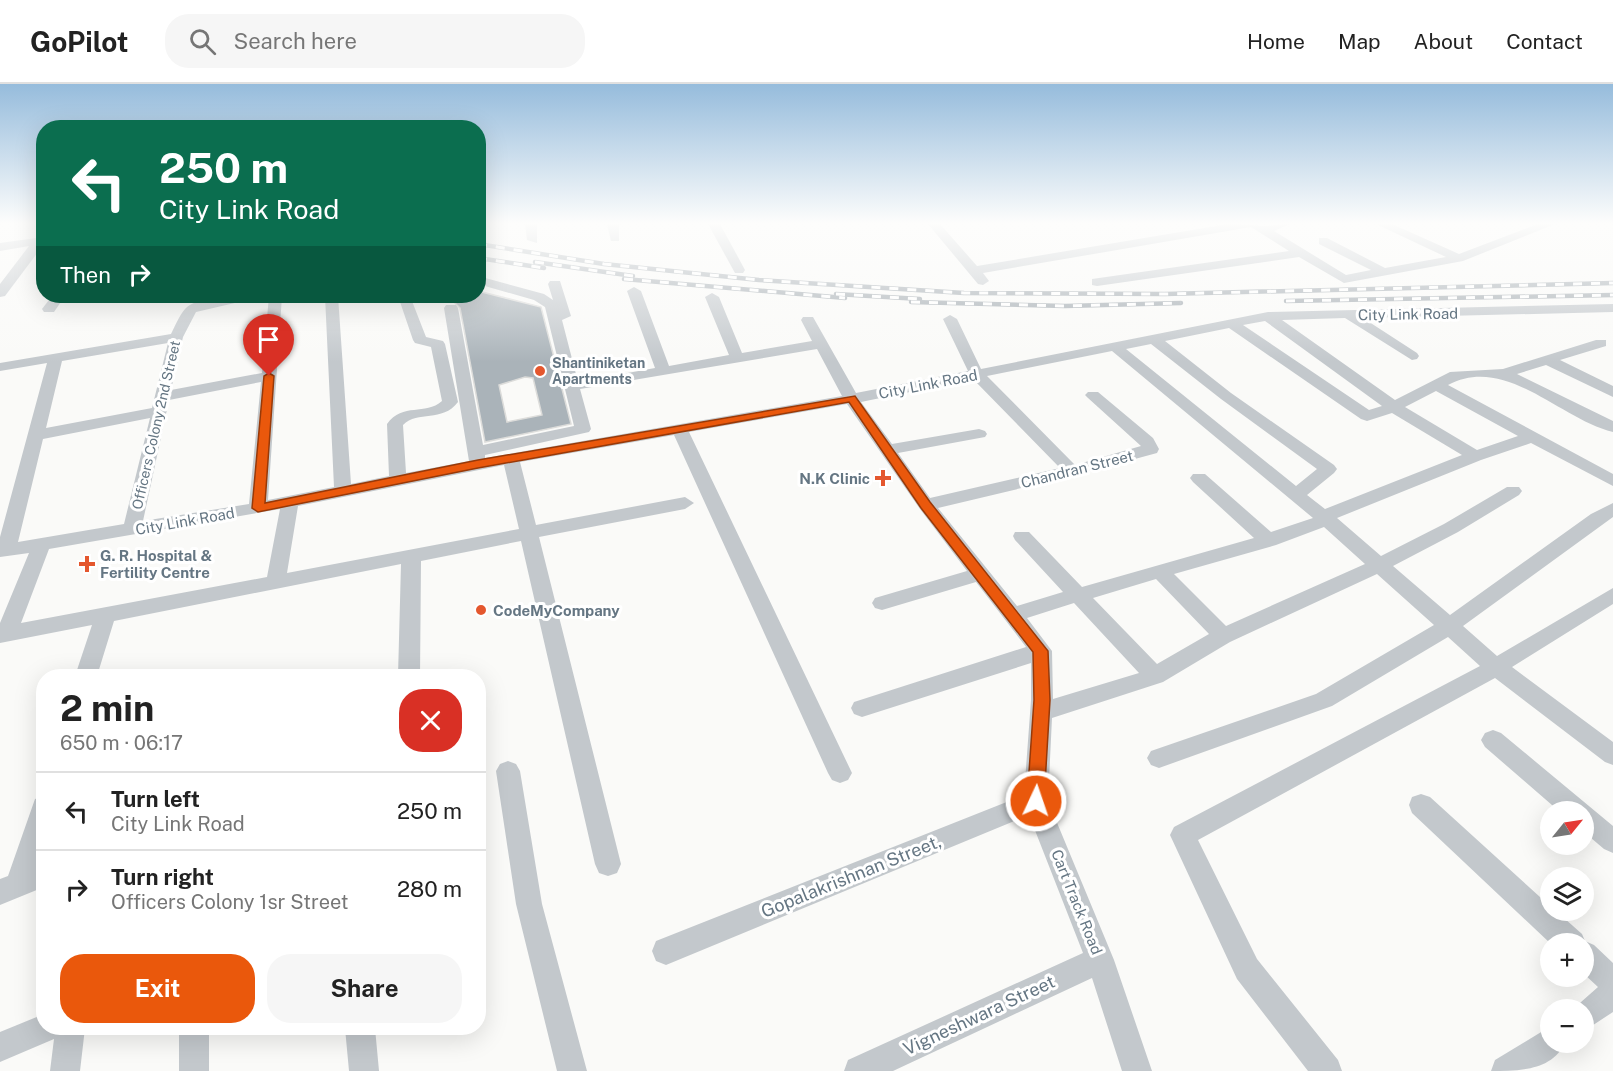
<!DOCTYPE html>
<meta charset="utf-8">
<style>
body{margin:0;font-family:"Public Sans",sans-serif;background:#f6f6f6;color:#222;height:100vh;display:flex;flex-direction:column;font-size:22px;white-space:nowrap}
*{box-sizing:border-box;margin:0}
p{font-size:20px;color:#767676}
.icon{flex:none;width:33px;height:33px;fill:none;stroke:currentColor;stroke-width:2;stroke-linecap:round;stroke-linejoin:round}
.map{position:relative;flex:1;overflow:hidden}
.panel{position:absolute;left:36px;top:585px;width:450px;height:366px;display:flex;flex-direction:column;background:#fff;border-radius:24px;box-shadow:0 6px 24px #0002}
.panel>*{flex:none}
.hud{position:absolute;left:36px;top:36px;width:450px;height:183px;border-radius:24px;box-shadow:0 6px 24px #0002;background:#0b6e4f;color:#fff;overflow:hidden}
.needle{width:39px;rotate:60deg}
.fabs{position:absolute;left:1540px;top:717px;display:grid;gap:12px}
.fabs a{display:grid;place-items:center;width:54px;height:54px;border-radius:50%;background:#fff;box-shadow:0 6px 24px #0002;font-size:30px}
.pin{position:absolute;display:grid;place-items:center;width:51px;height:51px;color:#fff;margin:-62px -26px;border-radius:50% 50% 50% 0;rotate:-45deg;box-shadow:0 0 6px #0007}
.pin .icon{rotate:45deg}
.me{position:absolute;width:66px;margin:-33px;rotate:3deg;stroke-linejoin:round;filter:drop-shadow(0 0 4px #0008)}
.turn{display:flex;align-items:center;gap:21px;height:126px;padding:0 24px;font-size:27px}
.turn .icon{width:78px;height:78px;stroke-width:2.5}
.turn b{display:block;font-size:42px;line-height:51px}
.then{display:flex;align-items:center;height:57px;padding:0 24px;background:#0003;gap:12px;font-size:22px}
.round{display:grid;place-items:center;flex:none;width:63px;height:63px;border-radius:24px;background:#f6f6f6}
.head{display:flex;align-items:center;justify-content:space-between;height:102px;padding:0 24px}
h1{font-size:36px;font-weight:700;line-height:45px}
.button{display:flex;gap:12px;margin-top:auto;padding:12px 24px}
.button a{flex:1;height:69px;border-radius:24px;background:#ea580c;color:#fff;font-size:24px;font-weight:700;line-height:69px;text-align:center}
.button a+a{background:#f6f6f6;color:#222}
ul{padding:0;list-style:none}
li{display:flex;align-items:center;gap:18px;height:78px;padding:0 24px;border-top:2px solid #e0e0e0}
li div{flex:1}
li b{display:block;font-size:22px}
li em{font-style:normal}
header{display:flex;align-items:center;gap:36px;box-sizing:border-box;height:84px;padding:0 30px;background:#fff;border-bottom:2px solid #e0e0e0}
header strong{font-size:28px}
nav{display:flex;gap:33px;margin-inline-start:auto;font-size:21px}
.search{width:420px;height:54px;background:#f6f6f6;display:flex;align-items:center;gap:15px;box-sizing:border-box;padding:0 21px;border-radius:24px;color:#767676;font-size:22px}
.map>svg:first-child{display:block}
</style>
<header>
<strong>GoPilot</strong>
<div class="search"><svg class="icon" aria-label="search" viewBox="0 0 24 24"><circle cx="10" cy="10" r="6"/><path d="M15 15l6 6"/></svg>Search here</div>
<nav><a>Home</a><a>Map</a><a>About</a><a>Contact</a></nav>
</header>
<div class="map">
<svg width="1613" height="987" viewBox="0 0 1613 987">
<rect width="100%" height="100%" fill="#fafaf8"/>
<path fill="#aab3b9" stroke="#dcdcda" stroke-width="1.5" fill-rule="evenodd" d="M 478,207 L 541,223 L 571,340 L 485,358 L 460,224 L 455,219 L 453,212 L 478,212 ZM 525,293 L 533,294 L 542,331 L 507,338 L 499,301 Z"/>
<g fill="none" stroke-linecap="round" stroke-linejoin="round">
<g fill="#c3c8cc" fill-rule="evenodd">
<polygon points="525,140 537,140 537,159 527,156"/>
<polygon points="607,140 619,140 619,157 611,157"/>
<polygon points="708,140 720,140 745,186 743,189 735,189"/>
<polygon points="928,140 940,140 977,182 1228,140 1266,142 1290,140 1274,147 1346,191 1371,186 1319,160 1319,154 1327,154 1385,184 1446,173 1376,140 1392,140 1459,170 1538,140 1555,140 1463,177 1344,199 1299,173 1097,202 1092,201 1092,195 1289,167 1251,143 983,189 989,197 983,201 978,200"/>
<polygon points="40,148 44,148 44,160 5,212 0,213 0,200 29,162 0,167 0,159 36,154"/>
<path d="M 478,192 L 544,210 L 553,216 L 548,200 L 550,197 L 560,197 L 571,232 L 562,236 L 578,298 L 655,284 L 627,207 L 634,203 L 641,207 L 669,282 L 729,271 L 705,213 L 712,209 L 719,213 L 742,269 L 812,257 L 801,236 L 803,233 L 813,233 L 856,309 L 968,287 L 943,235 L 950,231 L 957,235 L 981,285 L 1268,228 L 1613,220 L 1613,228 L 1363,234 L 1417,269 L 1419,272 L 1417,275 L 1412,276 L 1345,234 L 1282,236 L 1395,316 L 1450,288 L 1503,285 L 1596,256 L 1606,256 L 1606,262 L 1560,276 L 1613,302 L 1613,313 L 1546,281 L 1517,290 L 1613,337 L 1613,348 C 1559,335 1506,270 1448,301 L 1613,390 L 1613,402 L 1531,359 L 1481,376 L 1337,434 L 1381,472 L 1444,440 L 1507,403 L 1519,403 L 1522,407 L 1519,411 L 1458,448 L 1393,482 L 1450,531 L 1591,430 L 1613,419 L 1613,433 L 1463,542 L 1497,572 L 1613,504 L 1613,520 L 1512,583 L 1613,658 L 1613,681 L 1605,678 L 1495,594 L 1198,756 L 1257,875 L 1338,976 L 1342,987 L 1308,987 L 1237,895 L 1170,751 L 1174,743 L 1480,582 L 1448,553 L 1332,622 L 1159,684 L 1151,681 L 1147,674 L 1151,667 L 1316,610 L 1434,541 L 1377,490 L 1230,558 L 1163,598 L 1052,634 L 1048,717 L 1114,876 L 1152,987 L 1122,987 L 1092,894 L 893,987 L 844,987 L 848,976 L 1083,869 L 1029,731 L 666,881 L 656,877 L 652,867 L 656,857 L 1024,711 L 1031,616 L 1031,579 L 862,633 L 854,630 L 851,624 L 854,618 L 1026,563 L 976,498 L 882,526 L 875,524 L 872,519 L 875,514 L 967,487 L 920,425 L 847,320 L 689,348 L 852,689 L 848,696 L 840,699 L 832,696 L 828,689 L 674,351 L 520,378 L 536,441 L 685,413 L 694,419 L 685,425 L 539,453 L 621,780 L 617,789 L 608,792 L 599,789 L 595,780 L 521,457 L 421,477 L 420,592 L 398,592 L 401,480 L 114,537 L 97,592 L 75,592 L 92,541 L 0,559 L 0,539 L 29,469 L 0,473 L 0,453 L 47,279 L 0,287 L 0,279 L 171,250 C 175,242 179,232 185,225 C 196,212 237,212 253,212 L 252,215 L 196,228 L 183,253 L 171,306 L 262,289 L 269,212 L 282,212 L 268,416 L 334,403 L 325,212 L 338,212 L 351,400 L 389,392 L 387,340 C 403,318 425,332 442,317 L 431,263 L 415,259 L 413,256 L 398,212 L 410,212 L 426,253 L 443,257 L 445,260 L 458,318 C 442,339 418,326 403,341 L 406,389 L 469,377 L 444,224 L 446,221 L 456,221 L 458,224 L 483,361 L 574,342 L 545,223 L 534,216 L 478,200 ZM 1265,237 L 1382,322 L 1369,326 L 1243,241 ZM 1229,244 L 1361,335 L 1367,337 L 1392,329 L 1462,371 L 1325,425 L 1307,411 L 1334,389 L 1337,385 L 1334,381 L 1231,309 L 1165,257 ZM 168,259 L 152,324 L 46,344 L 62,277 ZM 1151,260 L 1221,315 L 1317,385 L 1296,402 L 1126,265 ZM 817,265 L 842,312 L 485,374 L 485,371 L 589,348 L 591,345 L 580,305 ZM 1112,267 L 1313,434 L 1271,448 L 1205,390 L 1193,390 L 1190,394 L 1193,398 L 1254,454 L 1082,503 L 1029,448 L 1015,448 L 1013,452 L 1015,456 L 1063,508 L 1017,522 L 938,424 L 1072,392 L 1157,369 L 1159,365 L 1153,354 L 1098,308 L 1088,308 L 1085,311 L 1088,314 L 1141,362 L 1075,381 L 987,292 ZM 973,295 L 1060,384 L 930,414 L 898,369 L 985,353 L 987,350 L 985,347 L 979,345 L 892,360 L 861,318 ZM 261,298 L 249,420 L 143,437 L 169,316 ZM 1436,307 L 1518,352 L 1477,366 L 1405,323 ZM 150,334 L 124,440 L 18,458 L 43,355 ZM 504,381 L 519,445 L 287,489 L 298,422 ZM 280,425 L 267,493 L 21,539 L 49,465 ZM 1324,443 L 1365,480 L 1226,542 L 1174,490 L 1276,461 ZM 1156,495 L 1209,550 L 1157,580 L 1093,514 ZM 1074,519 L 1139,589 L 1053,615 L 1052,567 L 1027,534 Z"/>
<polygon points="52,212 65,212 54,228 44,228 42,225"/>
<polygon points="1493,646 1501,649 1613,742 1613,769 1604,765 1584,748 1584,728 1560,728 1485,663 1481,656 1485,649"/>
<polygon points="508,677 516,680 520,687 542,820 587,987 557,987 516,820 496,687 500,680"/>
<polygon points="1421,710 1430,713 1551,823 1551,826 1555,826 1582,850 1585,857 1594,861 1613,879 1613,928 1584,947 1584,926 1572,926 1598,903 1584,890 1584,860 1551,860 1412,729 1409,721 1412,713"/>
<polygon points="44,712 44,762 38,780 44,778 44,803 0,821 0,795 8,792 35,715"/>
<polygon points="44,930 44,944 85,944 80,987 50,987 54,955 0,978 0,948"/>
<path d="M 1551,942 L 1551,958 L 1565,958 C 1553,987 1518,987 1491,987 L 1495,976 Z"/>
<rect x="179" y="944" width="30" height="43"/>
<polygon points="345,944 375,944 379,987 349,987"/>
</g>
<g stroke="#a2aab0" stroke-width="4.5">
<g id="rail">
<polyline points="478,160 604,180 759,196 964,209 1165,210 1613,199"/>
<polyline points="478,174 544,184"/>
<polyline points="535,178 633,192"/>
<polyline points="624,195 845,214"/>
<polyline points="836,210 920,215"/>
<polyline points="1286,217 1613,211"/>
<polyline points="911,218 1065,222 1181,219"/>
</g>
</g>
<use href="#rail" stroke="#fff" stroke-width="3" stroke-dasharray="9" stroke-linecap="butt"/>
</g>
<linearGradient id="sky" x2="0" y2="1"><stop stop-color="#96bcdc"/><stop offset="0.5" stop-color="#fdfdfc"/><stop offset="1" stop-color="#fdfdfc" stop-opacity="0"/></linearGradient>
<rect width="1613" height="278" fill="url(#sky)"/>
<polygon fill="#ea580c" stroke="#983908" stroke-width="1.5" points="269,289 274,292 265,419 478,376 855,312 930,418 1048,567 1050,616 1044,717 1042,723 1036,725 1030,723 1027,717 1034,616 1033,568 921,424 849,318 478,384 258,428 252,424 264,292"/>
<g fill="#e4572e" stroke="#fff" stroke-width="2">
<circle cx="540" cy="287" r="6"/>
<path d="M880 385h6v6h6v6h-6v6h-6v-6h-6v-6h6z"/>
<path d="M84 471h6v6h6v6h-6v6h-6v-6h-6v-6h6z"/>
<circle cx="481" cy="526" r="6"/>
</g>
<g text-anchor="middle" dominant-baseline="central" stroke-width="6" stroke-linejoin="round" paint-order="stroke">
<g font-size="14" font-weight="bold" fill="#657683" stroke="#fff" text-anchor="start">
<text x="552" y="279">Shantiniketan<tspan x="552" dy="16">Apartments</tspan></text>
</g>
<g font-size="14" fill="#657683" stroke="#fff">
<text transform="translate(156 341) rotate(-77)">Officers Colony 2nd Street</text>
</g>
<g font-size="15" fill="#657683" stroke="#fff">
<text transform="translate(1408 230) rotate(-1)">City Link Road</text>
<text transform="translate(928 300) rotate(-11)">City Link Road</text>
<text transform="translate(1077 385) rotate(-14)">Chandran Street</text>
<text transform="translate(185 437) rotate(-10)">City Link Road</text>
<text transform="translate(1077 818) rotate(68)">Cart Track Road</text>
</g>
<g font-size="15" font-weight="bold" fill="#657683" stroke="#fff" text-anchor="start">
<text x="870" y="394" text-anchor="end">N.K Clinic</text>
<text x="100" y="471">G. R. Hospital &amp;<tspan x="100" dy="17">Fertility Centre</tspan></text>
<text x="493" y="526">CodeMyCompany</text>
</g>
<g font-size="18" fill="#657683" stroke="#fff">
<text transform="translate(851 792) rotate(-22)">Gopalakrishnan Street,</text>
<text transform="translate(979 931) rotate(-25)">Vigneshwara Street</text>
</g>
</g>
</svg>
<div class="fabs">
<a><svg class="needle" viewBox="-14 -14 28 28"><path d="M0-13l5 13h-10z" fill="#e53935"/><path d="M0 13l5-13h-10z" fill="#767676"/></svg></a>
<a><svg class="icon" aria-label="layers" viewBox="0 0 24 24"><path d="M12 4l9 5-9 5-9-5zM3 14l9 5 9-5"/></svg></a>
<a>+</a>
<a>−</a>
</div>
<div class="pin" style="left:269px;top:292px;background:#d93025"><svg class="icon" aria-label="arrive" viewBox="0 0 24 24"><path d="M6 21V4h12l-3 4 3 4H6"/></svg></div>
<svg class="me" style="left:1036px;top:717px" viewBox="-20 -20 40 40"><circle r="17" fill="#ea580c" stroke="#fff" stroke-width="3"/><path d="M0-11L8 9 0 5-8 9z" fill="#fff"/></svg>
<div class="hud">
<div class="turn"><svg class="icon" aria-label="left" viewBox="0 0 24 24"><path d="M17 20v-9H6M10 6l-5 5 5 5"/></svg><div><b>250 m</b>City Link Road</div></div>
<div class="then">Then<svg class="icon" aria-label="right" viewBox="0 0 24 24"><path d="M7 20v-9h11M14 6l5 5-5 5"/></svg></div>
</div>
<section class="panel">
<div class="head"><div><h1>2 min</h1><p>650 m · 06:17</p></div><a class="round" style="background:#d93025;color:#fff"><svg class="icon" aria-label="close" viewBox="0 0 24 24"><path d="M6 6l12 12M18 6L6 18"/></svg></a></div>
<ul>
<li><svg class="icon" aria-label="left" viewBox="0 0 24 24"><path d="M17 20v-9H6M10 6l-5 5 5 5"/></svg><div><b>Turn left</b><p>City Link Road</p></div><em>250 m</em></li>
<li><svg class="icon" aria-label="right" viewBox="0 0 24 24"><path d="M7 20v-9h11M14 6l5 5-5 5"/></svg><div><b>Turn right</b><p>Officers Colony 1sr Street</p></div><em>280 m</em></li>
</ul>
<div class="button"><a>Exit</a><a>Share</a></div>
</section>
</div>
